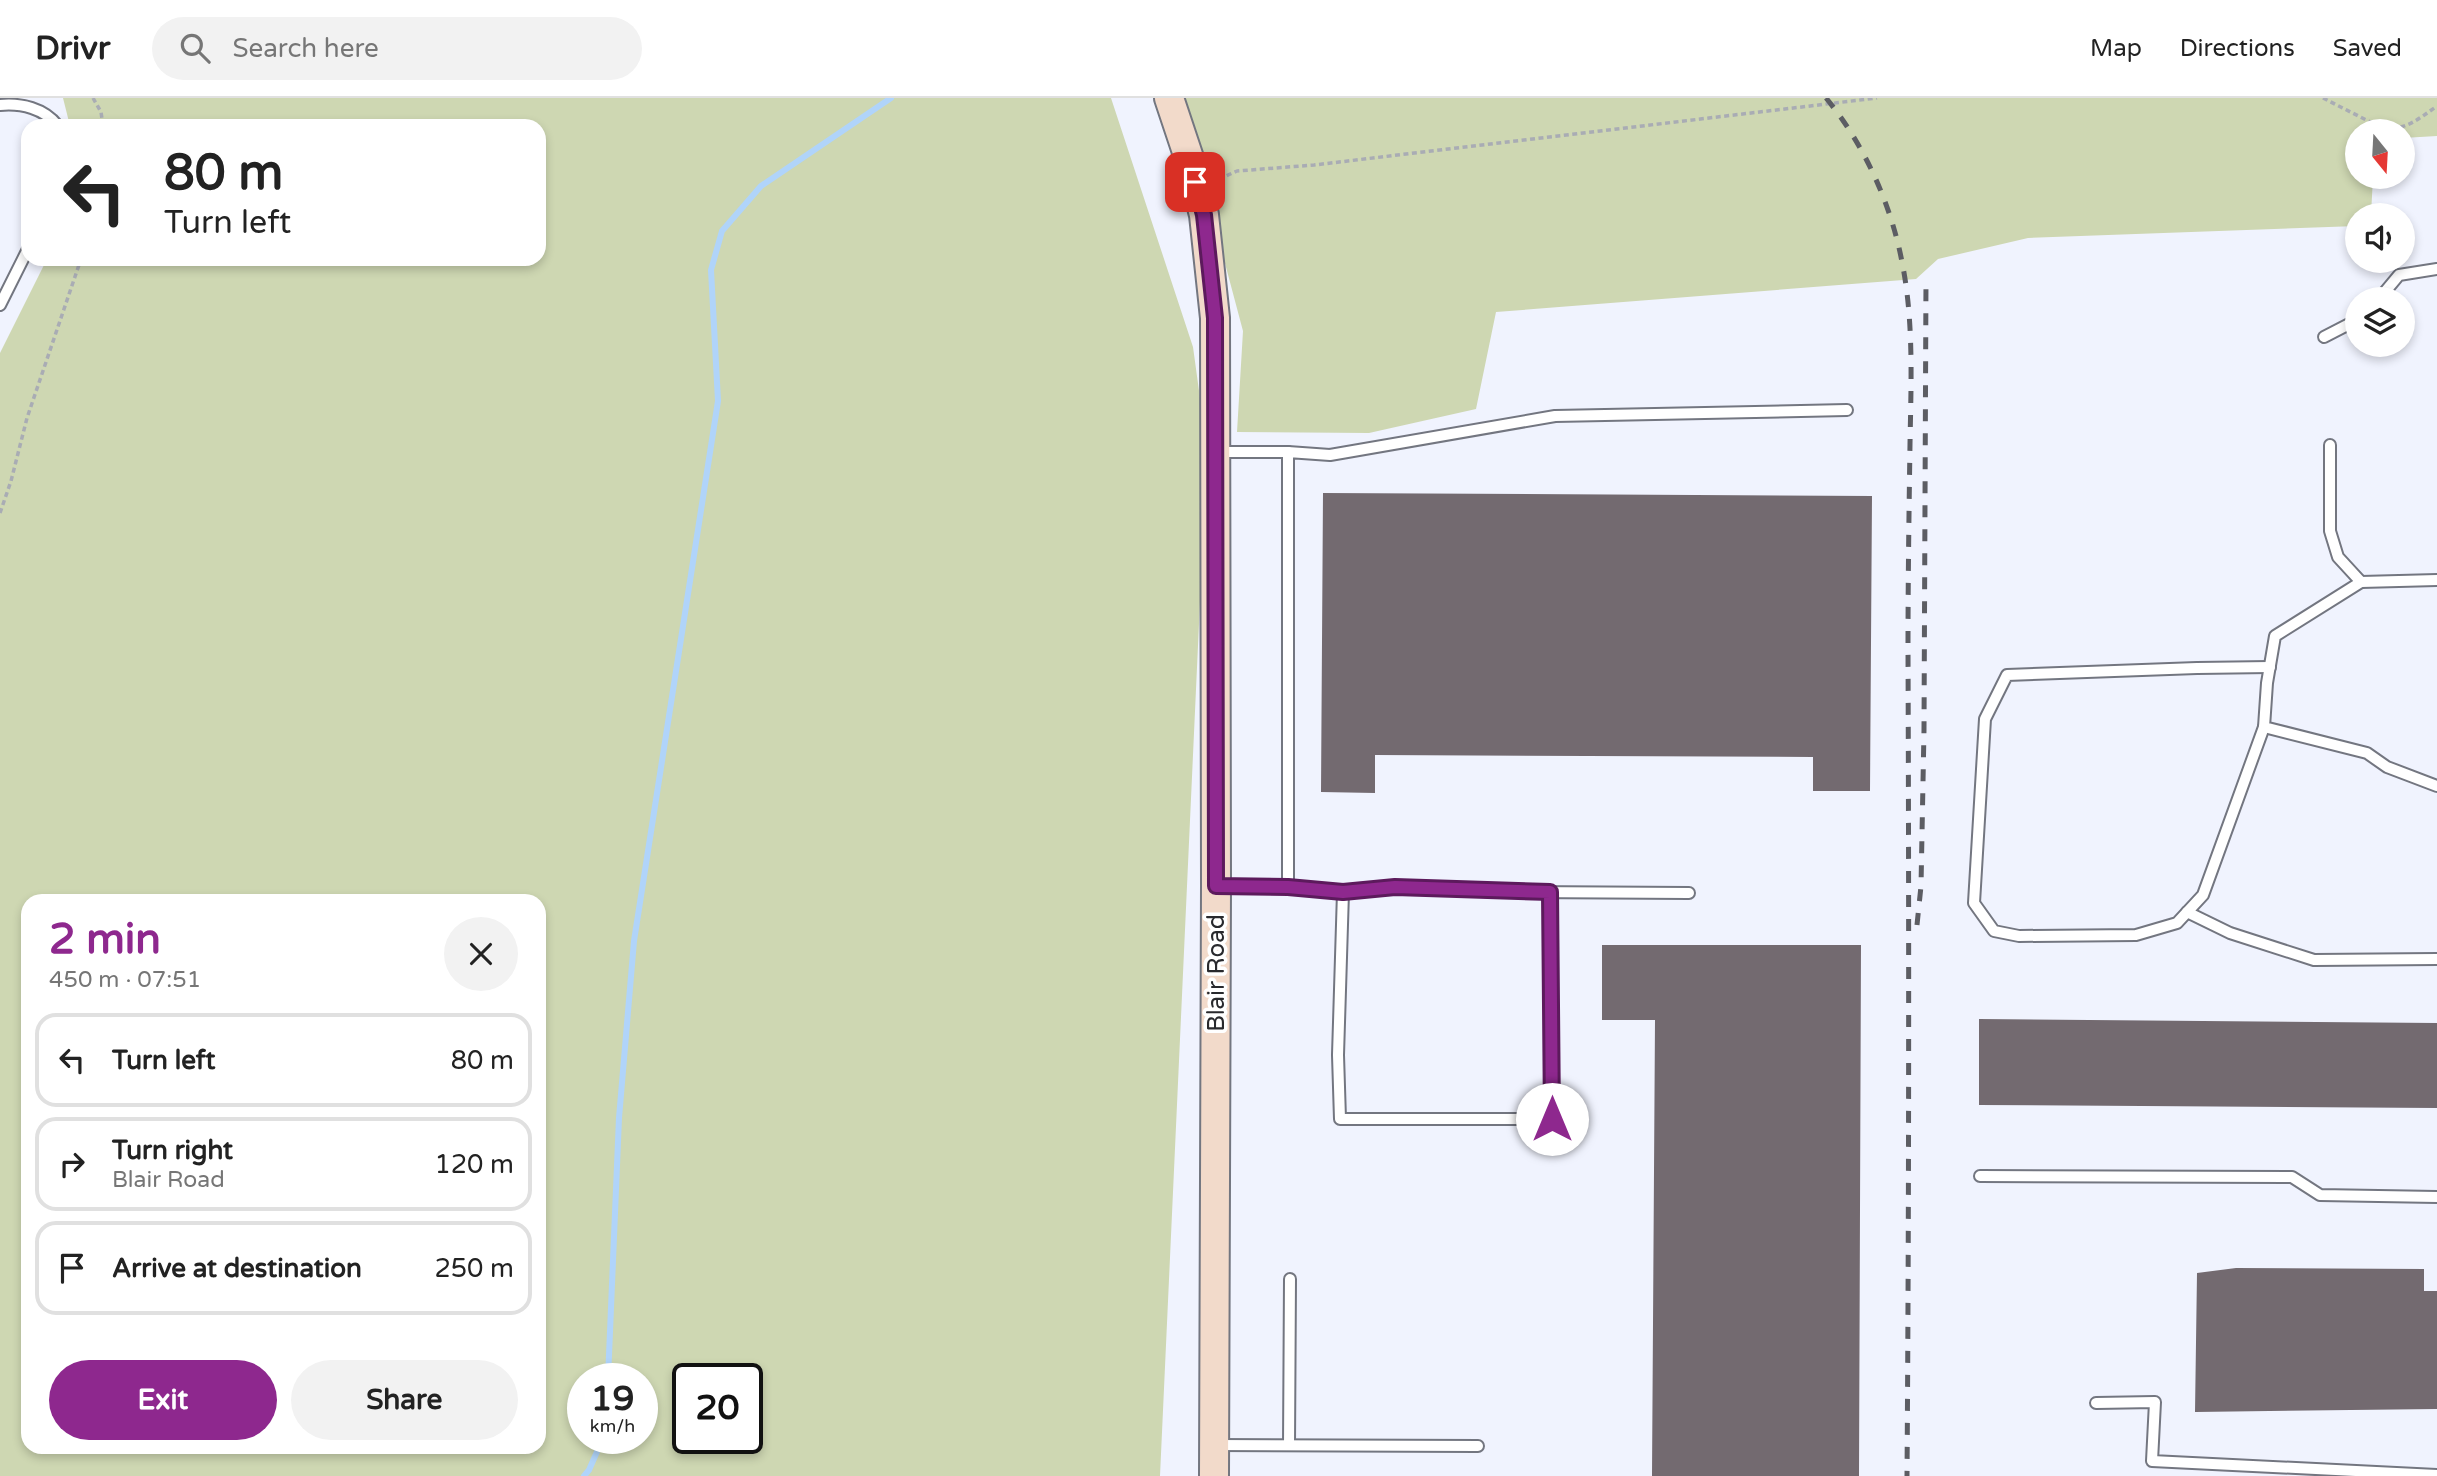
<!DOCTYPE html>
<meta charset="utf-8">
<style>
body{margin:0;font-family:"Varela Round",sans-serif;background:#f2f2f2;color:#222;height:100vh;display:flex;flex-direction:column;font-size:26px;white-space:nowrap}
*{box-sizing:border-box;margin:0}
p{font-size:23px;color:#767676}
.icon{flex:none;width:38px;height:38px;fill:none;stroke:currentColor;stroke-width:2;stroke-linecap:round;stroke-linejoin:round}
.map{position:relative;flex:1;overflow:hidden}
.side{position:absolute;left:21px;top:796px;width:525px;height:560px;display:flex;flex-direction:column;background:#fff;border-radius:21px;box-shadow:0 4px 10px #0003}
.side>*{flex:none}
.hud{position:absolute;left:21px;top:21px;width:525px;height:147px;border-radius:21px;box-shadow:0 4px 10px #0003;background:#fff;color:#222;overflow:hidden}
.needle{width:46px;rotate:162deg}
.buttons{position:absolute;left:2345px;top:21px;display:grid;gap:14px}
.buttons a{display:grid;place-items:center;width:70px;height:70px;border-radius:50%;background:#fff;box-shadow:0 4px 10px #0003;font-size:35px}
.speed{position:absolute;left:567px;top:1265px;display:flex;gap:14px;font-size:35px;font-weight:700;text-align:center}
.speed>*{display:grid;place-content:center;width:91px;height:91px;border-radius:50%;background:#fff;box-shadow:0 4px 10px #0003;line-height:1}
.speed small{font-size:18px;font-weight:400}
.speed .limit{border:4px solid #111;border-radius:10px;background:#fff;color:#111}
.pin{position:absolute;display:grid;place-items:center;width:60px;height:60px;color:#fff;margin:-30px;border-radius:14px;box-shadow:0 4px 10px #0006}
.me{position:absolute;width:77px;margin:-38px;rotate:0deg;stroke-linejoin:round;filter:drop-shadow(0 0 5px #0008)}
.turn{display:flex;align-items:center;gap:24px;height:147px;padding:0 28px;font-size:32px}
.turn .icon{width:91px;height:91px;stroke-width:2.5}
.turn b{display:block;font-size:49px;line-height:60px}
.round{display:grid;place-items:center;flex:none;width:74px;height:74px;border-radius:37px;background:#f2f2f2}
.headline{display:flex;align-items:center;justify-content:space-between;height:119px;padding:0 28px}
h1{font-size:42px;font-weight:700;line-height:52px;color:#8e288e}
.action{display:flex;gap:14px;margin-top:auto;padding:14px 28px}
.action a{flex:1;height:80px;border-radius:42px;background:#8e288e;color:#fff;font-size:28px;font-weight:700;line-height:80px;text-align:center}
.action a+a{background:#f2f2f2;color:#222}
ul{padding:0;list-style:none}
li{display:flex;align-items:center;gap:21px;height:94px;margin:0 14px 10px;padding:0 14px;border:4px solid #e0e0e0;border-radius:21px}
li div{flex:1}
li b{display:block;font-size:26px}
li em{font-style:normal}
header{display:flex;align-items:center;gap:42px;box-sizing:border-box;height:98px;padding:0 35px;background:#fff;border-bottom:2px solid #e0e0e0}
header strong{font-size:33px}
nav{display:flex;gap:38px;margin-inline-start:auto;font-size:24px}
.search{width:490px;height:63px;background:#f2f2f2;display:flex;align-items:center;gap:18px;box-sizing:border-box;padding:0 24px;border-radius:38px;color:#767676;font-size:26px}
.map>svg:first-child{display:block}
</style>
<header>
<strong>Drivr</strong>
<div class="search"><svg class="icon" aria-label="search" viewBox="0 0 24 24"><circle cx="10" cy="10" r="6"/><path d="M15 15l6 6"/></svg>Search here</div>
<nav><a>Map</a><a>Directions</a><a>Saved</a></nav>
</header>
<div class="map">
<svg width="2437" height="1378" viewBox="0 0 2437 1378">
<rect width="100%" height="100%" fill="#f0f3fe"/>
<g fill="#ced7b2" fill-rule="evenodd">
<path d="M 63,0 L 1111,0 L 1193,249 L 1207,351 L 1160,1378 L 0,1378 L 0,255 L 47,161 L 539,161 L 539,28 L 70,28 ZM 28,803 L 539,803 L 539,1349 L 28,1349 ZM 583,1281 L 642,1281 L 642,1340 L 583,1340 ZM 688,1281 L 747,1281 L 747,1340 L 688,1340 Z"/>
<polygon points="1181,0 2437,0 2437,38 2403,40 2403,33 2357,33 2357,79 2373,79 2371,117 2357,117 2357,128 2028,140 1938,161 1916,181 1496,214 1476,311 1369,335 1237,334 1243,233"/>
</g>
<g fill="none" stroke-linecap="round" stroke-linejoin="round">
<g stroke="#b0d4fa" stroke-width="6">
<polyline points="608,1281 619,1020 634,843 718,303 711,172 722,133 761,88 891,0"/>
<polyline points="584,1378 589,1372 603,1340"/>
</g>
</g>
<g fill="#736a70">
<polygon points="1323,395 1872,398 1870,693 1813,693 1813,659 1375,657 1375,695 1321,694"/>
<polygon points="1602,847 1861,847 1859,1378 1652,1378 1655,922 1602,922"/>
<polygon points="1979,921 2437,925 2437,1010 1979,1007"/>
<polygon points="2236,1170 2424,1171 2424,1193 2437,1193 2437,1311 2195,1314 2197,1175"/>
</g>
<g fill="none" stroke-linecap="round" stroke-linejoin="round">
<g stroke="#737680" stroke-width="14">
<g id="lane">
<path d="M 0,7 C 21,5 44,10 58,28"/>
<polyline points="2379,201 2399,177 2437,171"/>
<polyline points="0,207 28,151"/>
<polyline points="2324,239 2357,222"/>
<polyline points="2330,347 2330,433 2338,459 2361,484 2437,482"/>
<polyline points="1216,354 1288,354"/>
<polyline points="2361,484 2275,538 2267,585 2264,629 2367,655 2387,669 2437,688"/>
<polyline points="2264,629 2203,797 2177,825 2136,837 2019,838 1994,833 1974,805 1985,621 2007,577 2197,570 2270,569"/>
<polyline points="1216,788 1288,789 1343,794 1395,789 1505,794 1689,795"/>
<polyline points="1288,789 1288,354 1330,357 1555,318 1847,312"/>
<polyline points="1343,794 1338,957 1340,1021 1552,1021 1550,794"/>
<polyline points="2187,814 2230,835 2314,862 2437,861"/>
<polyline points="1980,1078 2292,1079 2320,1097 2437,1099"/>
<polyline points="2096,1305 2155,1304 2152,1363 2437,1377"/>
<polyline points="1214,1347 1478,1348"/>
<polyline points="1289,1347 1290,1181"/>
</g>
</g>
<g stroke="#737680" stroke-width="32">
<polyline id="secondary" points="1169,0 1192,69 1204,117 1215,220 1216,788 1214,1378"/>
</g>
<g stroke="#a9acb4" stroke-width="3.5" stroke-dasharray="5 3.5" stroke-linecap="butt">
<polyline points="93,0 101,14 103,28"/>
<path d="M 2323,0 L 2384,31 C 2406,32 2420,20 2437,8"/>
<polyline points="1219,81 1237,73 1314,67 1877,0"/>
<polyline points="0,415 11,383 27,320 81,161"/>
</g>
<use href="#lane" stroke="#fff" stroke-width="10"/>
<use href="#secondary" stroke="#f2daca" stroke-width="28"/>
<g stroke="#5c5d63" stroke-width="5" stroke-dasharray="12 12" stroke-linecap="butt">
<path d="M 1826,0 C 1864,46 1891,106 1902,164 C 1914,223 1911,286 1910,346 C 1909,414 1908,482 1908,550 C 1909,826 1909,1102 1907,1378"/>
<polyline points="1917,827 1921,788 1924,632 1926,180"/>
</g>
</g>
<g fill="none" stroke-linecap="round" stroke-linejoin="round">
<g stroke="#5c1a5c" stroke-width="18">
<polyline id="route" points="1195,84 1204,117 1215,220 1216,788 1288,789 1343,794 1395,789 1550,794 1552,1021"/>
</g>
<use href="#route" stroke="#8e288e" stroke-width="12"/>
</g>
<g text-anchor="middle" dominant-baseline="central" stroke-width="7" stroke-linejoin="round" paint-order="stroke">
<g font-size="24" fill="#28292d" stroke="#fff">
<text transform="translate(1216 875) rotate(-90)">Blair Road</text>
</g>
</g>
</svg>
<div class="buttons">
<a><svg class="needle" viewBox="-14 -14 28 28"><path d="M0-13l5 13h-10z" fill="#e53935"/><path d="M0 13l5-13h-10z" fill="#767676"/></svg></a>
<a><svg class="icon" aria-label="sound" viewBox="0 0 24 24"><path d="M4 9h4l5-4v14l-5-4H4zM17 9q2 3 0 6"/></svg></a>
<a><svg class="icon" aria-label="layers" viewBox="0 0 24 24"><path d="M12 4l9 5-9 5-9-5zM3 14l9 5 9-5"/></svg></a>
</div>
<div class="speed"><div>19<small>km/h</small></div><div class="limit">20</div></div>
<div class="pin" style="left:1195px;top:84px;background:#d93025"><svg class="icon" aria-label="arrive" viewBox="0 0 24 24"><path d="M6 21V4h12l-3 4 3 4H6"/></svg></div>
<svg class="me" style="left:1552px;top:1021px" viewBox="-20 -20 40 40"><circle r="19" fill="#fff"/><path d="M0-13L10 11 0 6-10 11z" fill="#8e288e"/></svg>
<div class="hud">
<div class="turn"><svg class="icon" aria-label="left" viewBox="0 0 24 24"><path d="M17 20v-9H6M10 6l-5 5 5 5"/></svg><div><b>80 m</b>Turn left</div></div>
</div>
<section class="side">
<div class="headline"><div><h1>2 min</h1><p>450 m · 07:51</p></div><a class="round"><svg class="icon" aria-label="close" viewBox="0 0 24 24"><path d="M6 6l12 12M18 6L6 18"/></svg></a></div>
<ul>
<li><svg class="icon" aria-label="left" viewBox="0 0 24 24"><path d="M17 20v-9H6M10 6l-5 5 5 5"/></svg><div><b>Turn left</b></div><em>80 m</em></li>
<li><svg class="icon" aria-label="right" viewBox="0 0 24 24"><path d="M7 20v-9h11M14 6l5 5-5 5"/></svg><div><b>Turn right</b><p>Blair Road</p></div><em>120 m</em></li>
<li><svg class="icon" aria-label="arrive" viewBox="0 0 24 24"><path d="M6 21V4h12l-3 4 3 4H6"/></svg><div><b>Arrive at destination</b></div><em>250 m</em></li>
</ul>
<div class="action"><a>Exit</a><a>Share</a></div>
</section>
</div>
